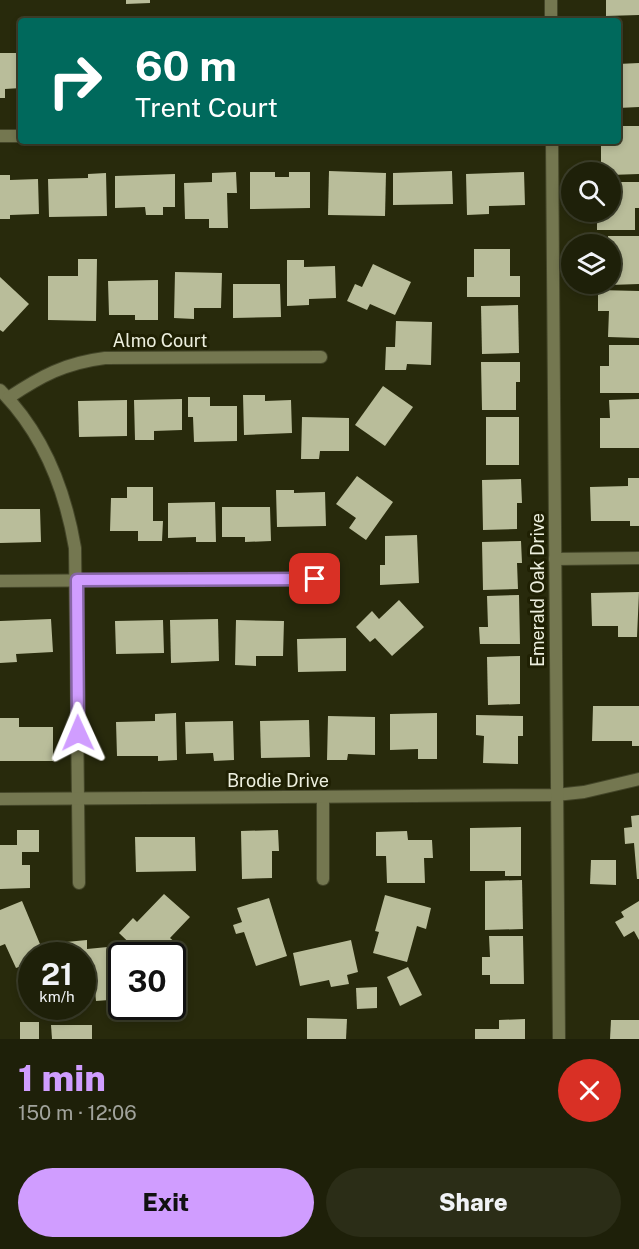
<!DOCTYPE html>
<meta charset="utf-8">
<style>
body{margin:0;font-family:"Public Sans",sans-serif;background:#2b2d17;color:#f1f3f6;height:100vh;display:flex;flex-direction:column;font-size:22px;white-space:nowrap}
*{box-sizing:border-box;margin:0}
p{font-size:20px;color:#a1a39c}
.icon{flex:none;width:33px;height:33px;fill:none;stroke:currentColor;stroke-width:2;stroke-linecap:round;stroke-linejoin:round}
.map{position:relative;height:1039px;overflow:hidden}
.sheet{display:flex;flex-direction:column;background:#1e2009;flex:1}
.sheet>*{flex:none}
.banner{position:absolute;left:18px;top:18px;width:603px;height:126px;border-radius:6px;box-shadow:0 3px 9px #0003,0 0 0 2px #3c3e2a;background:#00695c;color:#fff;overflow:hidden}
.fabs{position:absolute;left:561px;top:162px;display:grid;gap:12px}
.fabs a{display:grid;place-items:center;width:60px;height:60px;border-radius:50%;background:#1e2009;box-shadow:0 3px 9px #0003,0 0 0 2px #3c3e2a;font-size:30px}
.speed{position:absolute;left:18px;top:942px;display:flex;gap:12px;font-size:30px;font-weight:700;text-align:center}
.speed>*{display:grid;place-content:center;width:78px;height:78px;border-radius:50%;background:#1e2009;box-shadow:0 3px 9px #0003,0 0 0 2px #3c3e2a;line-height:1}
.speed small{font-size:15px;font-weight:400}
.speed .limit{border:3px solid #111;border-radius:9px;background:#fff;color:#111}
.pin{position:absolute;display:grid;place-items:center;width:51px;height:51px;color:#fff;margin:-26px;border-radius:12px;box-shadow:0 3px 9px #0006}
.me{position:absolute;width:66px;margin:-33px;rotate:359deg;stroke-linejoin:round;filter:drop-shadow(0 0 4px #0008)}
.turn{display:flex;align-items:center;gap:21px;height:126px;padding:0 18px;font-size:27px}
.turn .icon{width:78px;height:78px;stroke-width:2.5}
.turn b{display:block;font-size:42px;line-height:51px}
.round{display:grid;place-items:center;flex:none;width:63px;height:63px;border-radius:32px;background:#2b2d17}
.summary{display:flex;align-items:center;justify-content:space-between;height:102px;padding:0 18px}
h1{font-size:36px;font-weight:800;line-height:45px;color:#d09dff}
.primary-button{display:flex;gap:12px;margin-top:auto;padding:12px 18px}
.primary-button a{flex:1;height:69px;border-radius:36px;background:#d09dff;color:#111;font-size:24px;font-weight:800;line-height:69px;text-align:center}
.primary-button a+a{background:#2b2d17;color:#f1f3f6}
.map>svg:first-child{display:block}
</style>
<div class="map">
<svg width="639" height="1039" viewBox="0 0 639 1039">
<rect width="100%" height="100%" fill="#282a0c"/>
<g fill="#b9bd9a">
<polygon points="126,0 150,0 150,3 126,4"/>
<polygon points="606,0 639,0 639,15 606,16"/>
<polygon points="0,53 21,53 21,88 5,89 5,98 0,98"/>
<polygon points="639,63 639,107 618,108 618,64"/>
<polygon points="618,126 639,126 639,174 610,175 610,172 601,172 601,141 618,141"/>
<polygon points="329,171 386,173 385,216 328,215"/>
<polygon points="452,171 453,204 393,205 393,173"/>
<polygon points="236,172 237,193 227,193 228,228 209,228 209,219 185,219 184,183 212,182 212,173"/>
<polygon points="250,172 275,172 275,177 289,177 289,172 310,172 310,208 250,209"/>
<polygon points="524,172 525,205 489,206 489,214 467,215 466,174"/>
<polygon points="106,173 107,216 49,217 48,179 88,178 88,174"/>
<polygon points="175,174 175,207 163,207 163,215 146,215 145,207 115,208 115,176"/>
<polygon points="0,175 10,175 10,180 38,179 39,214 10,215 10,219 0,219"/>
<polygon points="610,182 639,182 639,208 635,208 635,230 597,230 597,212 610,212"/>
<polygon points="608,236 639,236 639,284 610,285 610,244 608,244"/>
<polygon points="474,249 510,249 510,276 520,276 520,297 467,297 467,277 474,277"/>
<polygon points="78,259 97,259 96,321 48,320 48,276 78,276"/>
<polygon points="287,260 304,260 304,267 335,266 336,298 309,299 309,305 287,306"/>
<polygon points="373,264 411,282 395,315 370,304 367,310 347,301 355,284 362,287"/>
<polygon points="175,272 222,273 221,308 194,308 194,319 174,318"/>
<polygon points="0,277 29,304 3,332 0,330"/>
<polygon points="158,280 158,320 135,320 135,315 109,315 108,281"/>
<polygon points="233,284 280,284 281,317 233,318"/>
<polygon points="598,290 639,291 639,338 608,337 609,311 598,311"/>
<polygon points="518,305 519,353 482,354 481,306"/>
<polygon points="396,321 432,322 431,365 407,364 406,370 385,370 386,347 395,347"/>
<polygon points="609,345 639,345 639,393 600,393 600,366 609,366"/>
<polygon points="481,362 520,362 520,382 516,382 516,410 482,410"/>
<polygon points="383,386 413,407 385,446 355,425"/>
<polygon points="243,395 265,395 265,401 291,400 292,433 244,435"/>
<polygon points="188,397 210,397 210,406 237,406 237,441 194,442 193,417 188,417"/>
<polygon points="182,399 182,430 154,431 154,440 135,440 134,400"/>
<polygon points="639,399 639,448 600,448 600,418 610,418 609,400"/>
<polygon points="127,400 127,436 79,437 78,401"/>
<polygon points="302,417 349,418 349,451 320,451 319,459 301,459"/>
<rect x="486" y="417" width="33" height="48"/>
<polygon points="357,476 393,502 366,540 349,528 356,518 336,504"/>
<polygon points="628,478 639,478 639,526 630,526 630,521 591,521 590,487 628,486"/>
<polygon points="521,479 522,503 517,503 517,529 483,530 482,480"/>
<polygon points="127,487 153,487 153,521 163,521 162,541 138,541 138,531 110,531 111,498 127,498"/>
<polygon points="276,490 294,490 294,493 325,492 326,526 277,527"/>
<polygon points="215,502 216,542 196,542 196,537 168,538 168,503"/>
<polygon points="222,507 270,507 271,541 245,542 245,537 222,537"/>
<polygon points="0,509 40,509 41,542 0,543"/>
<polygon points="417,535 419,583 380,585 380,565 385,565 385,536"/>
<polygon points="521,541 522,563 517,563 518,589 483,590 482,542"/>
<polygon points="639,592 637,637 618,637 618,626 592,626 591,593"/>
<polygon points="519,595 520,644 480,644 479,627 488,627 487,596"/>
<polygon points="399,600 424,627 392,656 375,638 370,642 356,627 372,611 379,619"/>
<polygon points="51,619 53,652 16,654 17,662 0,663 0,621"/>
<polygon points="218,619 219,661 171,663 170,620"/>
<polygon points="163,620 164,653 116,654 115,621"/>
<polygon points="236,620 284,621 283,656 256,656 256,666 235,665"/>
<polygon points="346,638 346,671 298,672 297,639"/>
<polygon points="520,656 520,704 488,705 487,657"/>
<polygon points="593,706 639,706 639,746 632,746 632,741 592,741"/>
<polygon points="176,713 177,760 158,761 158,756 117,756 116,722 155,721 155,714"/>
<polygon points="437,713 437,759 418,759 418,749 390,750 390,714"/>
<polygon points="476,715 523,716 523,736 518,736 518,764 483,763 484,736 476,735"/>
<polygon points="328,716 375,717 375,755 348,754 347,760 327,760"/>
<polygon points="0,718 19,718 19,727 53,727 53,761 0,761"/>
<polygon points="309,720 310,757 261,758 260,721"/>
<polygon points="233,721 234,760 214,761 213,753 186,754 185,722"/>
<polygon points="639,815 639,879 637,879 634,843 625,844 624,828 632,827 631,816"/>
<polygon points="521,827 521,876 505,876 505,871 470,871 470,828"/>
<polygon points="17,830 39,830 39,852 22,852 22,865 30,865 30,888 0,889 0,845 17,845"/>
<polygon points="278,830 279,851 272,851 272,878 242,879 241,831"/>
<polygon points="407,831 408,840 432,840 433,858 424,858 425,883 387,883 386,856 376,856 376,832"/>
<polygon points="135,837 195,837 196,871 136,872"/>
<polygon points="591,860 616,860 616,885 590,884"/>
<polygon points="522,880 523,929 485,930 485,881"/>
<polygon points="164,894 190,917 170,938 176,943 165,956 161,956 156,952 153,956 143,956 119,933 133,918 137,922"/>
<polygon points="385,895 431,908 426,929 417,926 407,962 373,953 379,932 375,931"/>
<polygon points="269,898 287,956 256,966 244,932 236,934 233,925 242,922 237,908"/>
<polygon points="22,901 45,956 32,956 32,962 16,968 5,944 0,946 0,910"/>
<polygon points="639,901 639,940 634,931 624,937 615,922 624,917 621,912"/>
<polygon points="489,936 523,936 524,984 490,984 490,975 482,975 482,957 490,957"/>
<polygon points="87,940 87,949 118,946 122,999 96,1001 94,980 82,981 82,956 67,956 66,942"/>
<polygon points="351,940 358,972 347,975 349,984 331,987 329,980 300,986 293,953"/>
<polygon points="408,967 422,995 400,1006 387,977"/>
<polygon points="377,987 377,1008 357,1009 356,988"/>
<polygon points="307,1018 347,1019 346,1039 307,1039"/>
<polygon points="525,1019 525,1039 475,1039 475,1029 499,1029 499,1020"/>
<polygon points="611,1020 639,1020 639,1039 610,1039"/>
<rect x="20" y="1022" width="19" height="17"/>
<polygon points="51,1025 92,1025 92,1039 52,1039"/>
</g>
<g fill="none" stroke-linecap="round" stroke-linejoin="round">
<g stroke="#444629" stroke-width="14">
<g id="minor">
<polyline points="0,136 21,136"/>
<path d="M 0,390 C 43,433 65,489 75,548 L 79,883"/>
<path d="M 8,398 C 41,376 65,363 105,358 L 321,357"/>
<polyline points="555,559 639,558"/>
<polyline points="0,581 315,579"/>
<polyline points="323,797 323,879"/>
<polyline points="0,799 556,795 584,792 639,779"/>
</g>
</g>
<g stroke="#444629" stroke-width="14">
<g id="tertiary">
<polyline points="551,0 551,21"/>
<polyline points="552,141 559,1039"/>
</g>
</g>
<use href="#minor" stroke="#747750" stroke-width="12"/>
<use href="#tertiary" stroke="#747750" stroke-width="12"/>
</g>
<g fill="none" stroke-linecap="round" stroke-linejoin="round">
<g stroke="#8766a6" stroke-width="15">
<polyline id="route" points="78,733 77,580 315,579"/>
</g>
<use href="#route" stroke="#d09dff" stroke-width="10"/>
</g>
<g text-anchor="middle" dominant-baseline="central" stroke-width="6" stroke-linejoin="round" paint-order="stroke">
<g font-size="18" fill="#edefde" stroke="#1f2003">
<text x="160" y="340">Almo Court</text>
<text transform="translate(537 590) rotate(-90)">Emerald Oak Drive</text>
<text x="278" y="780">Brodie Drive</text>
</g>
</g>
</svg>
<div class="fabs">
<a><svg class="icon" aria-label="search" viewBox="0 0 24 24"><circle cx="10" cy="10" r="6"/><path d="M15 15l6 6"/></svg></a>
<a><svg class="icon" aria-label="layers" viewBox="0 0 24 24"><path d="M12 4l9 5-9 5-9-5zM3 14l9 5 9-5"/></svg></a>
</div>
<div class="speed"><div>21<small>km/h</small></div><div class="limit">30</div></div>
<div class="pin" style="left:315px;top:579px;background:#d93025"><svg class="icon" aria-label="arrive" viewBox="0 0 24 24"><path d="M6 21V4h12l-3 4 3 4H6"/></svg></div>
<svg class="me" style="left:78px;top:733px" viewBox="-20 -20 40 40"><path d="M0-17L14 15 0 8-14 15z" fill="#d09dff" stroke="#fff" stroke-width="4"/></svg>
<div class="banner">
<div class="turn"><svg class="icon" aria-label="right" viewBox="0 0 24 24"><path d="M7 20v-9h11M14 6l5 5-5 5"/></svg><div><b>60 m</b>Trent Court</div></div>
</div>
</div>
<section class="sheet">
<div class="summary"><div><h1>1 min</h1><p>150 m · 12:06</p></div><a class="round" style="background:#d93025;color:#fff"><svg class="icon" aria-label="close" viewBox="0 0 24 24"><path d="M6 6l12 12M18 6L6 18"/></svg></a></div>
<div class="primary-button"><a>Exit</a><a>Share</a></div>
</section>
